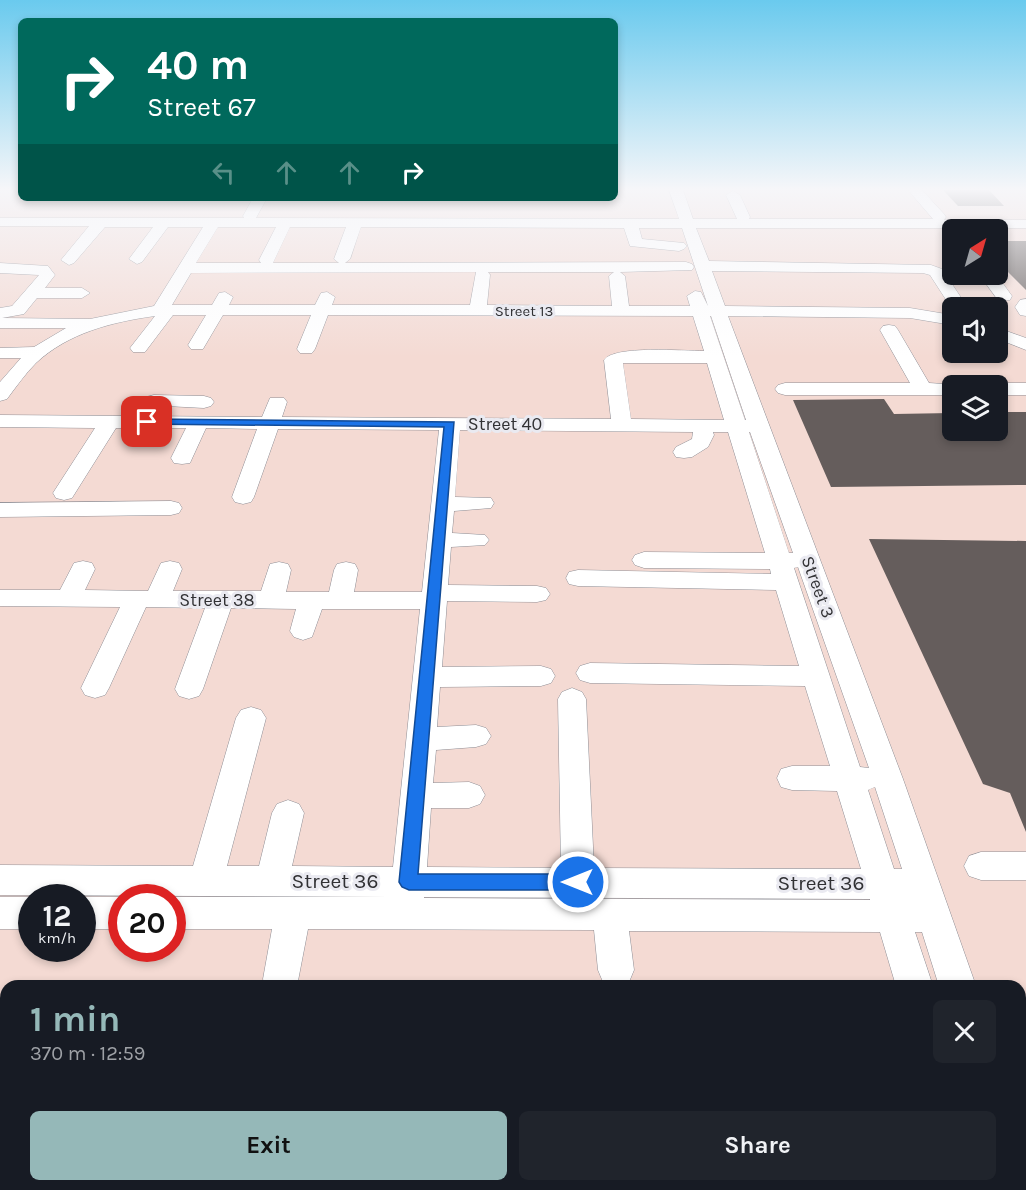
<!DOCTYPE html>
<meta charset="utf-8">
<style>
body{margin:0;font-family:Karla,sans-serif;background:#20242c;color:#f1f3f6;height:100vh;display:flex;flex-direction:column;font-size:22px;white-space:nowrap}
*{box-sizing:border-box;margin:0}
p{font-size:20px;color:#9ea1a6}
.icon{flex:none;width:33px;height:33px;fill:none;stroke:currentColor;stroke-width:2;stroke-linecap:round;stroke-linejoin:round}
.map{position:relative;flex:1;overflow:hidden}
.panel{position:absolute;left:0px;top:980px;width:1026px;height:212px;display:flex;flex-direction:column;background:#171b24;border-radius:18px 18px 0 0;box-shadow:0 3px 9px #0003}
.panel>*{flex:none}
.top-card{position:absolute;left:18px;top:18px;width:600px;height:183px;border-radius:9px;box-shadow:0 3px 9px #0003;background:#00695c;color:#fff;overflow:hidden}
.needle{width:39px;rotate:37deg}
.fabs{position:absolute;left:942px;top:219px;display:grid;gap:12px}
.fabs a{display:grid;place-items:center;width:66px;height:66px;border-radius:9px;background:#171b24;box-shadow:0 3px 9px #0003;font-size:30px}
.speed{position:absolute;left:18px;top:884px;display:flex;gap:12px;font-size:30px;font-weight:700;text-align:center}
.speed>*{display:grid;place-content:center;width:78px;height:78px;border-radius:50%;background:#171b24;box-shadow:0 3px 9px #0003;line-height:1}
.speed small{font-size:15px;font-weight:400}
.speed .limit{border:9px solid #d22;background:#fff;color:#111}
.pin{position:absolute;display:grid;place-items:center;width:51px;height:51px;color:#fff;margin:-26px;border-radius:12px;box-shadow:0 3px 9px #0006}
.me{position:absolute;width:66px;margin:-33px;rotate:270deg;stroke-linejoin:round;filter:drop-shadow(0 0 4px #0008)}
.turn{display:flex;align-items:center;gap:21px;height:126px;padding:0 30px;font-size:27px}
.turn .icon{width:78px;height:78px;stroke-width:2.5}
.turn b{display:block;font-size:42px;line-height:51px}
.lanes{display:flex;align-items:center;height:57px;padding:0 30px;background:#0003;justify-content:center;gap:30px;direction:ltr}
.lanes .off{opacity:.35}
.round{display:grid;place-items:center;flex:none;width:63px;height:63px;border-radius:9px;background:#20242c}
.head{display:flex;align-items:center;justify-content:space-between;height:102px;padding:0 30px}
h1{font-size:36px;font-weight:700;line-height:45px;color:#95b8b8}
.button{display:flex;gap:12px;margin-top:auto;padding:12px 30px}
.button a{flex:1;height:69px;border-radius:9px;background:#95b8b8;color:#111;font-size:24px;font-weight:700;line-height:69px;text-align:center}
.button a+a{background:#20242c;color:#f1f3f6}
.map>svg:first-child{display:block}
</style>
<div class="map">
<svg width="1026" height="1190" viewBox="0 0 1026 1190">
<rect width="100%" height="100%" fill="#eaeaf1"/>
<path fill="#f4dad3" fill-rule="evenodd" d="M 0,190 L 21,190 L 21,198 L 615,198 L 615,190 L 1026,190 L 1026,1190 L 0,1190 ZM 952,230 L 998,230 L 998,274 L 952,274 ZM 952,308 L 998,308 L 998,352 L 952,352 ZM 952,386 L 998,386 L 998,430 L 952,430 ZM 32,897 L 82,897 L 82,948 L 32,948 ZM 122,897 L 172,897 L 172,948 L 122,948 ZM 6,986 L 1020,986 L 1020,1185 L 6,1185 Z"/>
<g fill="#655d5c">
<polygon points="943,190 989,190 1004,206 958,206"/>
<polygon points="998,241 1026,241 1026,290 998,262"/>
<polygon points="884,399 894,414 952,413 952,430 998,430 998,412 1026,412 1026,485 831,487 793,400"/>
<polygon points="869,539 1026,541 1026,832 1010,793 983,784"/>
</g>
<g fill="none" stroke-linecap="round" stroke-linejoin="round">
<g stroke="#8e8e95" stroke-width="1">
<g id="minor">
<path d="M 669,190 L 683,190 L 693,219 L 737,219 L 726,195 L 733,191 L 740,195 L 750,217 L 749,219 L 933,219 L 908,190 L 922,190 L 944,214 L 946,217 L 944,220 L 1026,220 L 1026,228 L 696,228 L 709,261 L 931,265 L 942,269 L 968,308 L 952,308 L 952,309 L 930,275 L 923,273 L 712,271 L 725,306 L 910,308 L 952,315 L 952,325 L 910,318 L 728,316 L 903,779 L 976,986 L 939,986 L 922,932 L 915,932 L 933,986 L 896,986 L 880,932 L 629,931 L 634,970 L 629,982 L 621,986 L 603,982 L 598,970 L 594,930 L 308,929 L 297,986 L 265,986 L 263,979 L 272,929 L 172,929 L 172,897 L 390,897 L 0,895 L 0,865 L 193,866 L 236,718 L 241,710 L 251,707 L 261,710 L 266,718 L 227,866 L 259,866 L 272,813 L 277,804 L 288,800 L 299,804 L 304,813 L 292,866 L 393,867 L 420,609 L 322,609 L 312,637 L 303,640 L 294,637 L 290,631 L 296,609 L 231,608 L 203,689 L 199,696 L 189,699 L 179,696 L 175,689 L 205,608 L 146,607 L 109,688 L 105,695 L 95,698 L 85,695 L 81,688 L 120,607 L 0,606 L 0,590 L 60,590 L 74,563 L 83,561 L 92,563 L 95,569 L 85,590 L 148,591 L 161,563 L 170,561 L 179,563 L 182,569 L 173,591 L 261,591 L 270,564 L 279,562 L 288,564 L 291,570 L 286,592 L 329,592 L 334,570 L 337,564 L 346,562 L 355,564 L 358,570 L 354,592 L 422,592 L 439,430 L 278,429 L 254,497 L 251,502 L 243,504 L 235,502 L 232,497 L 257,429 L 206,428 L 190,463 L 182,464 L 174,463 L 171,458 L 186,428 L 116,428 L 72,498 L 64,500 L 56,498 L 53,493 L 95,428 L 0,427 L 0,415 L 262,417 L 270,398 L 284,398 L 287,402 L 282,417 L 611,419 L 604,360 C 614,345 684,351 704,351 L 693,316 L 328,315 L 315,349 L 312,353 L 300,353 L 297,349 L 311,315 L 223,315 L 203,349 L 191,349 L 188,345 L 206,315 L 173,315 L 145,352 L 133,352 L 130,348 L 155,316 C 112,322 68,333 36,363 C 25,374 16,387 7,399 L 0,401 L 0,382 L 21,358 L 0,358 L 0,348 L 34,347 L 66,328 L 0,328 L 0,308 L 12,306 L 39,275 L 0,273 L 0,263 L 48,266 L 55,275 L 45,288 L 82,288 L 90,293 L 82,298 L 37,298 L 24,314 L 2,318 L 90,319 L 154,306 L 203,227 L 168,227 L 142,262 L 137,264 L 129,259 L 153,227 L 105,227 L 74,263 L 69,265 L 61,260 L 89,226 L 0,226 L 0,218 L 244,218 L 243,216 L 253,198 L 267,198 L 256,218 L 679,219 ZM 218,227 L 276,227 L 259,260 L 261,263 L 196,263 ZM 290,227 L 346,227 L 334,259 L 339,263 L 273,263 ZM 361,227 L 624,228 L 630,246 L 679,251 L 684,249 L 687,246 L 684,243 L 642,239 L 639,228 L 682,228 L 708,306 L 701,292 L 695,291 L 687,296 L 690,306 L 629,306 L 625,276 L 620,272 L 692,270 L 694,267 L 692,264 L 686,262 L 345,263 L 350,259 ZM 476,272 L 470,305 L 332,305 L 335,297 L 327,292 L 321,293 L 315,305 L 229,305 L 233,297 L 225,292 L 219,293 L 212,305 L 172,305 L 191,273 ZM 488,272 L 614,272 L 609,276 L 612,306 L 487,305 L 490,275 ZM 710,316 L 711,316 L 746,420 L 745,420 ZM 623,363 L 707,363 L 724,420 L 631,419 ZM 460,430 L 693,432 L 692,439 L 676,447 L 673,452 L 676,457 L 684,458 L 692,457 L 708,447 L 714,435 L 713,432 L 728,432 L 765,553 L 644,552 L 635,555 L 632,560 L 635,565 L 644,568 L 770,569 L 771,574 L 578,570 L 569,572 L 566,578 L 569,584 L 578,586 L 776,590 L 799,666 L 590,663 L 580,666 L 576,673 L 580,680 L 590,683 L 805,686 L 830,766 L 792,766 L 781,769 L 777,778 L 781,787 L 792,790 L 837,791 L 861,869 L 594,868 L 586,699 L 582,692 L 572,688 L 562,692 L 558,699 L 561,868 L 427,867 L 431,808 L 469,808 L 480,804 L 485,795 L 480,786 L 469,782 L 433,783 L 436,750 L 476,747 L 486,744 L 491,736 L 486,728 L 476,725 L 437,727 L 440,687 L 541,686 L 551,683 L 555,676 L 551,669 L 541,666 L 442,667 L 447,601 L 537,602 L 546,600 L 550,594 L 546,588 L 537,586 L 448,585 L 451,547 L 485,545 L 489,540 L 485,535 L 452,533 L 454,511 L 491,508 L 494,503 L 491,498 L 455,497 ZM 749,432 L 750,432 L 793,553 L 789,553 ZM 798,567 L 869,768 L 860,767 L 794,568 ZM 875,787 L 902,869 L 894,869 L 868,790 ZM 424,897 L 870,899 L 870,900 L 424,898 Z"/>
<polygon points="979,274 996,274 1012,296 1010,300 998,300"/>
<polygon points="1026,299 1026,316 1020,315 1015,307 1020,300"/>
<polygon points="889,325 895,326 898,330 929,383 959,385 952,386 952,395 785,395 778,393 775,389 778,385 785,383 910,383 880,330 883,326"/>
<polygon points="998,328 1026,338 1026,350 998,339"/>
<polygon points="998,383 1026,383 1026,395 998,395 998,386 991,386"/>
<polygon points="154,395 204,396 211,398 214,402 211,406 204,408 147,405 144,401 147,397"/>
<polygon points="171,501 179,503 182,508 179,513 171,515 0,517 0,503"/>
<polygon points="981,852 1026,852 1026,880 981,880 969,876 964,866 969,856"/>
<rect x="0" y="897" width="32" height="32"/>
<rect x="82" y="897" width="40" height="32"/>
<polygon points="1020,1146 1026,1148 1026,1190 1007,1190 1005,1185 1020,1185"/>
<polygon points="954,1185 998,1185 1000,1190 956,1190"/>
</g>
</g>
<use href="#minor" fill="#fff" fill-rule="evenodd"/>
</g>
<linearGradient id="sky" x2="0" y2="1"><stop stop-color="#6acaee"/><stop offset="0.53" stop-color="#f6f6f9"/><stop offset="1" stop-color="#f6f6f9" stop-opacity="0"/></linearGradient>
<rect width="1026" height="357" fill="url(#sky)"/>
<polygon fill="#1a73e8" stroke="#114b97" stroke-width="1.5" points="147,419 454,422 418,874 578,874 585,877 587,882 585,888 578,890 409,890 402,887 399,882 444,427 143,424 142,422"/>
<g text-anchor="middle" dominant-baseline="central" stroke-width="6" stroke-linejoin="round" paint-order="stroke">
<g font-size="15" fill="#313134" stroke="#eaeaf1">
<text x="524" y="311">Street 13</text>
</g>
<g font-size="18" fill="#313134" stroke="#eaeaf1">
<text x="505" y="424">Street 40</text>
<text transform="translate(818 587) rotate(70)">Street 3</text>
<text x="217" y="600">Street 38</text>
</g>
<g font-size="21" fill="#313134" stroke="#eaeaf1">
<text x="335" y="881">Street 36</text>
<text x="821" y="883">Street 36</text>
</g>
</g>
</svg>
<div class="fabs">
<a><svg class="needle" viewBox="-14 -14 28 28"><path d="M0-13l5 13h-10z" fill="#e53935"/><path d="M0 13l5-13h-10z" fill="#9ea1a6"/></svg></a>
<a><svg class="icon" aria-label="sound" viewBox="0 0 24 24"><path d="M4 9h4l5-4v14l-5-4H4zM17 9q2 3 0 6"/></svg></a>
<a><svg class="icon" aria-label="layers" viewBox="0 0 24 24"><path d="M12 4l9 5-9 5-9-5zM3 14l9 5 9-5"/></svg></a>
</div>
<div class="speed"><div>12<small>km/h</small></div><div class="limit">20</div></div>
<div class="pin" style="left:147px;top:422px;background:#d93025"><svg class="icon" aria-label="arrive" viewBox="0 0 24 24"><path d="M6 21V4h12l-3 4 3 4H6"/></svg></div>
<svg class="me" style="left:578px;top:882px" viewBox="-20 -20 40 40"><circle r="17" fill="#1a73e8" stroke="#fff" stroke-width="3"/><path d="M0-11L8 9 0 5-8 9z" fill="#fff"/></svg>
<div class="top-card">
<div class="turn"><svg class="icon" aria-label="right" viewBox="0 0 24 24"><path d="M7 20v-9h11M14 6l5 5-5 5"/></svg><div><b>40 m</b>Street 67</div></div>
<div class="lanes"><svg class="icon off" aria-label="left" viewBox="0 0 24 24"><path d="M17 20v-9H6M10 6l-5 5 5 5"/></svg><svg class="icon off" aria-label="ahead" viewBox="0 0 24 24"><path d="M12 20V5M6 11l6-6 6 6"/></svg><svg class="icon off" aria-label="ahead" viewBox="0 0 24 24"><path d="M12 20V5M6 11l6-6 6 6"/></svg><svg class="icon" aria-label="right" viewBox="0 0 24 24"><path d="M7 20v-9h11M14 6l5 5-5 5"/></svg></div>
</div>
<section class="panel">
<div class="head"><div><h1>1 min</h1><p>370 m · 12:59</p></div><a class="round"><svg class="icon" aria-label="close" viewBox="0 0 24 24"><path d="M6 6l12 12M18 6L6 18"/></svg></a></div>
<div class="button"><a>Exit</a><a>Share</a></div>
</section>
</div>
